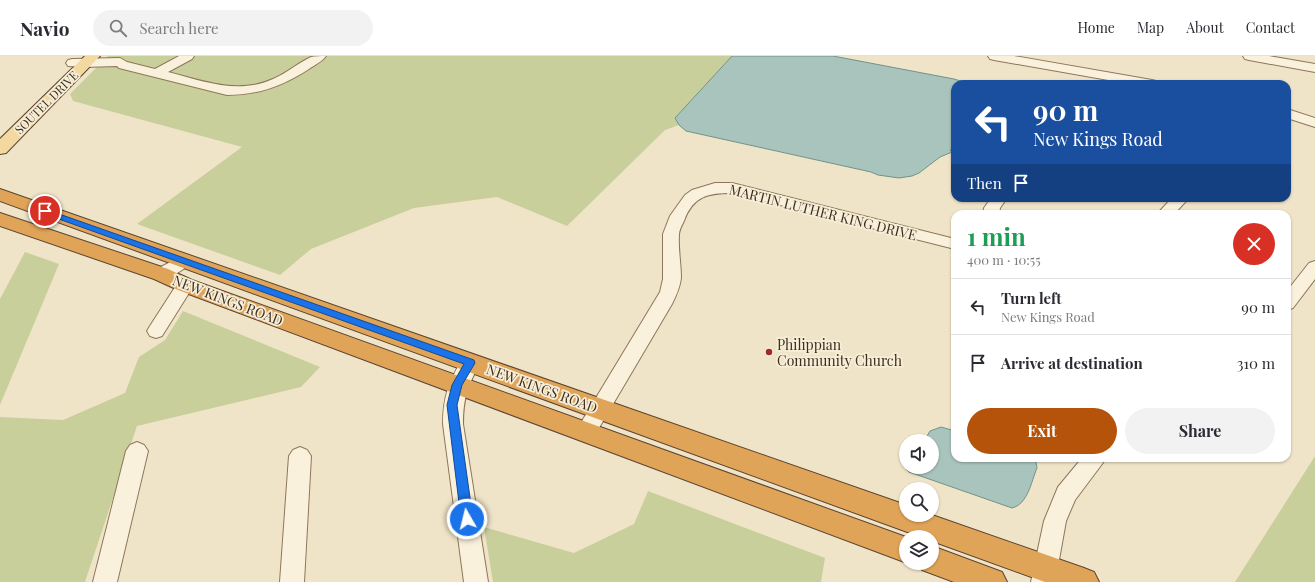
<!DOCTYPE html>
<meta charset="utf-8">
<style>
body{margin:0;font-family:"Playfair Display",serif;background:#f2f2f3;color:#2b2b33;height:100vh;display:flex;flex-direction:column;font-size:15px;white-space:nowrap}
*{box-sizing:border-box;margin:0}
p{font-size:13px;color:#7c7c81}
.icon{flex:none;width:22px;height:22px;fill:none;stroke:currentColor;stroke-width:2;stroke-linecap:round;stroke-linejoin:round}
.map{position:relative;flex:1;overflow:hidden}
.panel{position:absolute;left:951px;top:154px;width:340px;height:252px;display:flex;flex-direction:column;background:#fff;border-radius:12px;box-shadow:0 1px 3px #0004}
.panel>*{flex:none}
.hud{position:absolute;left:951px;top:24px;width:340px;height:122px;border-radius:12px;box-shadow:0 1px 3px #0004;background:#1a4fa0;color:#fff;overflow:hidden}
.buttons{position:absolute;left:899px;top:378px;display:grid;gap:8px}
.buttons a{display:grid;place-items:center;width:40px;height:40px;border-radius:50%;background:#fff;box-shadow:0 1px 3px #0004;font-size:20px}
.pin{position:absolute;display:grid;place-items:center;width:34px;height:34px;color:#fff;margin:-17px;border:2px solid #fff;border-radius:50%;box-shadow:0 1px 4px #0007}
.me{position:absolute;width:44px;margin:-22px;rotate:352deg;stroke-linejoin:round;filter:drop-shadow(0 0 3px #0008)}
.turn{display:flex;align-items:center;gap:14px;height:84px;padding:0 16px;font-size:18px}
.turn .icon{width:52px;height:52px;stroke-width:2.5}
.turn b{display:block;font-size:28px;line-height:34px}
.then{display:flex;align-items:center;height:38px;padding:0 16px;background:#0003;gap:8px;font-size:15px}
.round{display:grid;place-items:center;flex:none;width:42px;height:42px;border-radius:21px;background:#f2f2f3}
.headline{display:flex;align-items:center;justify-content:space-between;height:68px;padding:0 16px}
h1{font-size:24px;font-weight:700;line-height:30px;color:#1e9e55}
.action{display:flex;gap:8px;margin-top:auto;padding:8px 16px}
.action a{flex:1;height:46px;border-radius:24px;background:#b45309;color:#fff;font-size:16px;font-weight:700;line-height:46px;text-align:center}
.action a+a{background:#f2f2f3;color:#2b2b33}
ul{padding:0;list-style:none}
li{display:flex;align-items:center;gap:12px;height:56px;padding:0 16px;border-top:1px solid #e1e1e2}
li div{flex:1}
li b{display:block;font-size:15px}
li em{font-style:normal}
header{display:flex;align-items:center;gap:24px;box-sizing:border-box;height:56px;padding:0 20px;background:#fff;border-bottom:1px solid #e1e1e2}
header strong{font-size:19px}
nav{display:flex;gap:22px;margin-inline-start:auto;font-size:14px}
.search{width:280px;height:36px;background:#f2f2f3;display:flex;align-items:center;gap:10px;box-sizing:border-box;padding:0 14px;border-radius:22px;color:#7c7c81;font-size:15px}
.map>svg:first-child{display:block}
</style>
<header>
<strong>Navio</strong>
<div class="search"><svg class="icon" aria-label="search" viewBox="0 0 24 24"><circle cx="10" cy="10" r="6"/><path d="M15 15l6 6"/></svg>Search here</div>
<nav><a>Home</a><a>Map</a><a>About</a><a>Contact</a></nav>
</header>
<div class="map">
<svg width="1315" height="526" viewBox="0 0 1315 526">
<rect width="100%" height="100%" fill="#f0e4c8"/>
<g fill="#c9cf9b">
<polygon points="108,0 732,0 675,62 679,69 665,74 567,170 497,141 414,152 311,193 280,219 137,168 242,91 73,45 70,38"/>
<polygon points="25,196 59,208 0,349 0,243"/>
<polygon points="183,255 320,311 301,331 137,370 85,526 0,526 0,361 63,364 125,337 139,301 165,284"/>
<polygon points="1315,400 1315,526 1235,526"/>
<polygon points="648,435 825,502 821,526 493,526 484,471 574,497 634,468"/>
</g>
<g fill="#a9c4bc" stroke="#6f938a">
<polygon points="732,0 833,0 954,23 970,28 955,28 955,92 950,94 952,96 940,101 919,117 912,120 899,122 878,119 871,116 686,75 679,69 675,62"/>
<path d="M 941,371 L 955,375 L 955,402 L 1031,402 L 1036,406 L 1037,412 C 1031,426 1028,448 1012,452 L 909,416 L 906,413 L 905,406 L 906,405 L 906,411 L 932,411 L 932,385 L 924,385 L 930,375 Z"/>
</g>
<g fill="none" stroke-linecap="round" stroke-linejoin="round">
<g stroke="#8d765c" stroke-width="2">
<g id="minor">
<path d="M 179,0 L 194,0 L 192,3 L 168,16 C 203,25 238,39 273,23 C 287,17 298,7 311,1 C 315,0 321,0 326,0 C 322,6 314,9 309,13 C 283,30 258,39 227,39 L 119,12 L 117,10 L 84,11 L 68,10 L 66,7 L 68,4 L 72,3 L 120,2 L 127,6 L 155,13 Z"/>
<polygon points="988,0 1014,0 1152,24 1156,25 1158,28 1131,28 994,4 990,3"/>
<polygon points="1243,0 1269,0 1315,8 1315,16 1249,4 1245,3"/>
<polygon points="1287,53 1315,62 1315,71 1287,62"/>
<path d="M 715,127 L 732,127 L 955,183 L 955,193 L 732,137 C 708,137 693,140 684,165 C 682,169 679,174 679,179 C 678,193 681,208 681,222 C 680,231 676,240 672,248 L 593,382 L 586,385 L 579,382 L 576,376 L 579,370 L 660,236 L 663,223 L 663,178 L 670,160 L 685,139 L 692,134 Z"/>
<polygon points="991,142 1007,142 1000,152 999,158 983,158 984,152"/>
<polygon points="1172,142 1189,142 1174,158 1157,158"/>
<path d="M 184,199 L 190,201 L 192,205 C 189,211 168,223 161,224 C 160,224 156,222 155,222 L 153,218 L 155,214 Z"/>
<polygon points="1315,205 1315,223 1293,252 1287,254 1287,235 1309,207"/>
<polygon points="185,223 191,225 194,229 162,280 156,282 150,280 147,275 150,270 179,225"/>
<path d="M 470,300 L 477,302 L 480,307 C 468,329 463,342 463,368 L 488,526 L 464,526 L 443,368 C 443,341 449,325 463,302 Z"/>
<polygon points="137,386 144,389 148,395 117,526 93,526 126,395 130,389"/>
<polygon points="300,391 307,394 311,400 304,526 280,526 289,400 293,394"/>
<polygon points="1082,402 1106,402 1102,408 1075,444 1066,465 1055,526 1031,526 1044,465 1058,431"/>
</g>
</g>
<g stroke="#5b4430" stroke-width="2">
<polygon id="major" points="85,0 100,0 6,97 0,98 0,83"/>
</g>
<g stroke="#5b4430" stroke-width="2">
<g id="highway">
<polygon points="0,133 906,449 906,459 932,459 1084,512 1094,516 1099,526 1045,526 932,485 932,481 921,481 0,145"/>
<polygon points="0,157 168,213 192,224 906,481 907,507 178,234 154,223 0,170"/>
<polygon points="932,490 1002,516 1007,526 954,526 922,514 919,507 932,507"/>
</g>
</g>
<use href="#minor" fill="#faf1dc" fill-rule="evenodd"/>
<use href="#major" fill="#f3d9a0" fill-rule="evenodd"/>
<use href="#highway" fill="#e0a458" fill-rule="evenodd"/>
</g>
<polygon fill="#1a73e8" stroke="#114b97" points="45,153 474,304 475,307 462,329 457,349 473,463 471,466 467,468 463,466 461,463 447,349 452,329 464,308 42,157 42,154"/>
<circle fill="#9e2a2b" stroke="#f7eed8" stroke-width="1.5" cx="769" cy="296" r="4"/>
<g text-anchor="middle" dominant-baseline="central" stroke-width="3.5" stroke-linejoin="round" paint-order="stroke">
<g font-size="12" fill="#3d2e20" stroke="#f7eed8">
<text transform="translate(46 46) rotate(-45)">SOUTEL DRIVE</text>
</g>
<g font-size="14" fill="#3d2e20" stroke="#f7eed8">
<text transform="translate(823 156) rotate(14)">MARTIN LUTHER KING DRIVE</text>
<text transform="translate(228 244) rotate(21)">NEW KINGS ROAD</text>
<text transform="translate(542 332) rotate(20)">NEW KINGS ROAD</text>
</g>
<g font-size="14" fill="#3d2e20" stroke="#f7eed8" text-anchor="start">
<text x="777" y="288">Philippian<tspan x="777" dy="16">Community Church</tspan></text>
</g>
</g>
</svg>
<div class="buttons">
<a><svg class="icon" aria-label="sound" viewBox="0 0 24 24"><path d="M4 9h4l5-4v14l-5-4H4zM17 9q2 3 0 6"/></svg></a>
<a><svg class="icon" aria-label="search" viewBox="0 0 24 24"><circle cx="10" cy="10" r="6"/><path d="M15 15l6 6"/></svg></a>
<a><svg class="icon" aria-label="layers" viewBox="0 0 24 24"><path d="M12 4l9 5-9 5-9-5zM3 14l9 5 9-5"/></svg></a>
</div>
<div class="pin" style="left:45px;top:155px;background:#d93025"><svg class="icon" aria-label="arrive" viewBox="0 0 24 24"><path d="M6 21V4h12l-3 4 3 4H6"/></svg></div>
<svg class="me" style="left:467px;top:463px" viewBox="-20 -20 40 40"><circle r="17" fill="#1a73e8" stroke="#fff" stroke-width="3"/><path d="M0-11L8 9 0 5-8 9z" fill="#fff"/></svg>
<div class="hud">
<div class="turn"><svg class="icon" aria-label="left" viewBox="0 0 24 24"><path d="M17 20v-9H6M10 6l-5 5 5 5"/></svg><div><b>90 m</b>New Kings Road</div></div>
<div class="then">Then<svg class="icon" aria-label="arrive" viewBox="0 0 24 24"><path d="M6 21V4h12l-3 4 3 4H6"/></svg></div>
</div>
<section class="panel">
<div class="headline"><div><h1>1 min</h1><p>400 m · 10:55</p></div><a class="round" style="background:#d93025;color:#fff"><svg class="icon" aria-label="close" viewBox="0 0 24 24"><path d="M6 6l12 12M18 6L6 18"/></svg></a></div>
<ul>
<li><svg class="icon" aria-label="left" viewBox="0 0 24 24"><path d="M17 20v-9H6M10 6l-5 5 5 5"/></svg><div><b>Turn left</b><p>New Kings Road</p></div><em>90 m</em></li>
<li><svg class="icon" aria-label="arrive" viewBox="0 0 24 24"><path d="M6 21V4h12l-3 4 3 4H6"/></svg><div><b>Arrive at destination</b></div><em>310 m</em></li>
</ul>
<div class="action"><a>Exit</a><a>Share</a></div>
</section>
</div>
